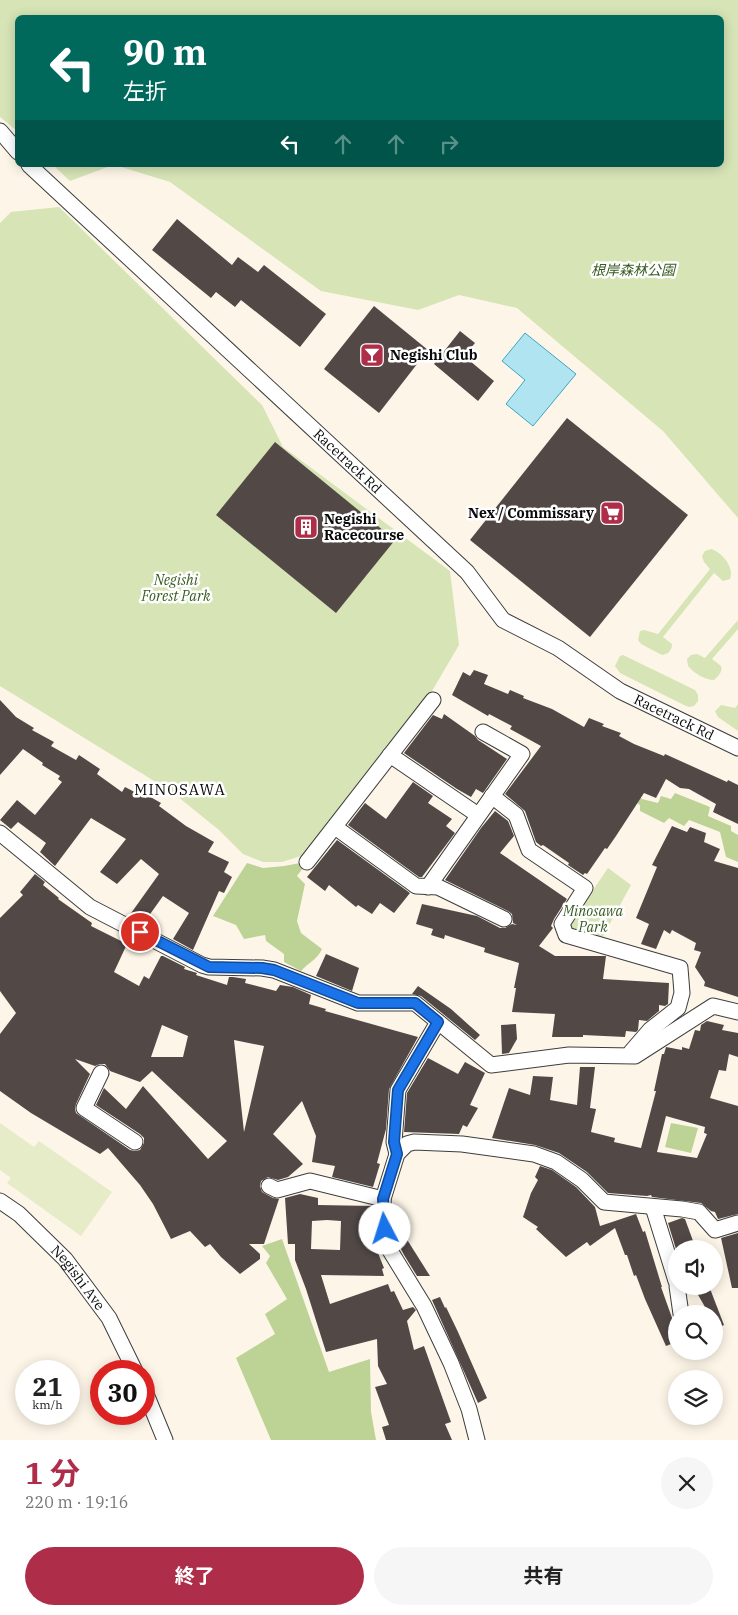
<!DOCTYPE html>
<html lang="ja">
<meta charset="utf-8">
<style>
body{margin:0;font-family:"IBM Plex Serif","Noto Sans JP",serif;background:#f6f6f6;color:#222;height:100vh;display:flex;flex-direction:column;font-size:19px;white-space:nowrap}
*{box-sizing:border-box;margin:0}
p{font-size:16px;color:#767676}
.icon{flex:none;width:28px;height:28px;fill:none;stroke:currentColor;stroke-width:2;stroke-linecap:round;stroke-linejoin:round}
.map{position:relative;height:1440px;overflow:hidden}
.drawer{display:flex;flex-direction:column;background:#fff;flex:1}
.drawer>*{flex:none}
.hud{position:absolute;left:15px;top:15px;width:709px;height:152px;border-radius:8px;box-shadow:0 2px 12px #0003;background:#00695c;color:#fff;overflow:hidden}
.tools{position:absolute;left:668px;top:1240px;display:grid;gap:10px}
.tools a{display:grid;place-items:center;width:55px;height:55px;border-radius:50%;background:#fff;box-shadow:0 2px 12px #0003;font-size:25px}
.speed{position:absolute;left:15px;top:1360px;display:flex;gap:10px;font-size:25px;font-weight:700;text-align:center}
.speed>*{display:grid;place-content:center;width:65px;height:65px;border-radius:50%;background:#fff;box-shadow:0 2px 12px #0003;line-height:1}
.speed small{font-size:12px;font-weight:400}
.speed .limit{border:8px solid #d22;background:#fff;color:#111}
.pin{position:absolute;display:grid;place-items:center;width:42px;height:42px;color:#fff;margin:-21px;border:2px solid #fff;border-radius:50%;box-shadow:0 1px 5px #0007}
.me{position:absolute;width:55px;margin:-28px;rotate:355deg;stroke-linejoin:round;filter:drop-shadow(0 0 4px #0008)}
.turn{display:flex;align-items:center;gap:18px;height:105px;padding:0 25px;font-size:22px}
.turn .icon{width:65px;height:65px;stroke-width:2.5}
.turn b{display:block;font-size:35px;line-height:42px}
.lanes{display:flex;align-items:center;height:48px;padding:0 25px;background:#0003;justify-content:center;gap:25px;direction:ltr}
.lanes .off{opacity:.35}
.round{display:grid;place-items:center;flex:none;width:52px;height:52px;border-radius:26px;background:#f6f6f6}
.summary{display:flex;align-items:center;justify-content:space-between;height:85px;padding:0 25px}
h1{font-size:30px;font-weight:700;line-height:38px;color:#ae2e4a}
.action{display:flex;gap:10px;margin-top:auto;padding:10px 25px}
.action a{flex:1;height:58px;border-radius:30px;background:#ae2e4a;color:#fff;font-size:20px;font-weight:700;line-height:58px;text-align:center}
.action a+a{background:#f6f6f6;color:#222}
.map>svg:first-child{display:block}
</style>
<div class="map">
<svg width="738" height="1440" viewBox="0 0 738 1440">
<rect width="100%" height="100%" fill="#fdf6e8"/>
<g fill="#d6e4b6">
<polygon points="0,0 738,0 738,518 663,431 517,308 459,295 418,310 321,291 170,182 115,165 721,165 721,18 18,18 17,131 0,117"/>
<polygon points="53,165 113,165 70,181"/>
<polygon points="59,207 262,405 283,447 450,571 459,645 425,703 301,856 282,862 263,862 243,854 219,830 172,792 0,686 0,223 11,212"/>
<path d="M 711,549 C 722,552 735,568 730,579 L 723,581 L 714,573 L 663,637 L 672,644 C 672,651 668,654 662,655 L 641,644 L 638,640 L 640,631 L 644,630 L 658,634 L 710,569 L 704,562 L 702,556 L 705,551 Z"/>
<path d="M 738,620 L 738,629 L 712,659 L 721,666 C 723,672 718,676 714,680 C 705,680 694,673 688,666 L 687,659 L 691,655 L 697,654 L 705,658 Z"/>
<polygon points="623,655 695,690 698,695 698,701 694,706 689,707 684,705 620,673 615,666 620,656"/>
<polygon points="738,704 738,731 718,717 715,711 721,705 735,708"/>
<polygon points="608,868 631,885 602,938 571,931 570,924"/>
</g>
<g fill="#bdd396">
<polygon points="618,784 642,799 658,803 661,796 671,799 675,793 710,807 708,816 731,826 731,831 738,835 738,862 726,857 720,832 689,820 684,826 669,818 664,823 640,811 640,805 615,789"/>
<path d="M 247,863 L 263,868 L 284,866 L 300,863 L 303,868 L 297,876 L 305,884 L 297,921 L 301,933 L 322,949 C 317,960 309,962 301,971 L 284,962 L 284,954 L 266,941 L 265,935 L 244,939 L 236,925 L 213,916 Z"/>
<polygon points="671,1123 698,1128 691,1153 665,1147"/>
<polygon points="282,1239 329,1372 370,1359 371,1412 376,1440 271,1440 236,1358 275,1334 265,1314 287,1299 266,1263 270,1256 262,1246"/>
</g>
<polygon fill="#e6ecc7" points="0,1123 34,1147 39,1141 112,1192 81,1236 7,1183 11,1178 0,1170"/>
<polygon fill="#b1e4f1" stroke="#3ea4c2" points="525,333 576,374 533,426 506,404 525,380 502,361"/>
<g fill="#524947" fill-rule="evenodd">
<polygon points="177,219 232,265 238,257 258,272 264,265 326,314 300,347 241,300 235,307 216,292 211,298 152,250"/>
<polygon points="374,306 428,350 379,413 324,369"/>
<polygon points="460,331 475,343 464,356 494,381 478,401 434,364"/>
<polygon points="567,418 688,515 590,637 470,540"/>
<polygon points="275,442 395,540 336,613 216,515"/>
<polygon points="474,670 488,675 484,684 508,694 510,690 524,696 523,698 552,709 584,727 589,718 604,724 602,726 621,733 619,736 634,744 664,756 665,754 727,782 728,780 738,785 738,824 713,812 716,804 689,789 680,788 666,779 656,798 644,793 616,836 607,849 605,848 587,874 585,873 583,875 568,865 569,863 543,845 541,846 536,842 525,811 505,794 541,746 510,729 512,726 489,714 488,716 452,695 463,672 470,676"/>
<polygon points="0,700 16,717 34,728 32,730 54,742 51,746 76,760 79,755 100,769 97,774 122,792 125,787 146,798 147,795 161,803 159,806 186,826 214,842 208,852 229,862 224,872 232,877 224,893 219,891 193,950 173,939 189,913 163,896 143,924 129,916 159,874 141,859 117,884 100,872 126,839 91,818 55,866 40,852 46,843 18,822 11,829 0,820 17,800 35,815 62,782 58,779 60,776 42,765 43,763 23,749 0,775"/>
<polygon points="444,714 475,736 478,740 507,759 483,793 476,789 471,797 457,789 404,753 433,715 442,719"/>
<polygon points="413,782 433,796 428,803 452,819 446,826 455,833 422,877 419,877 348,825 365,803 386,819"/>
<polygon points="495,811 508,821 514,836 500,853 567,899 554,919 551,926 553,928 539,946 555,956 606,956 603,979 669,983 668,1004 665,1006 659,1005 659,1011 647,1021 639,1020 638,1030 636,1032 626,1031 625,1037 583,1035 583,1037 552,1037 555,1014 512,1012 516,988 514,988 519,963 484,952 485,948 445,935 444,939 431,935 433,929 416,924 422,904 477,916 500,928 505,928 512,924 517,925 513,923 512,914 508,911 445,880 481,828"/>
<polygon points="672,826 687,832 690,827 706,833 704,842 720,849 714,861 738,868 738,997 704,986 705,982 695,967 701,952 694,950 696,943 672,930 670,934 664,930 656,949 641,944 649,924 636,918 657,867 652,865"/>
<polygon points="337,840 410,893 394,913 380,903 372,914 358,905 356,907 329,885 325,891 307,877"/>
<path d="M 35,874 L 45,882 L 43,885 L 59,898 L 58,899 L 92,923 L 91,926 L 127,944 L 114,972 L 139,986 L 144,976 L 149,979 L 161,956 L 163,956 L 185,967 L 184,969 L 197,973 L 196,975 L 227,985 L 229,977 L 233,977 L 246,979 L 245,983 L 276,991 L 280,985 L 293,987 L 311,995 L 309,1004 L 326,1009 L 325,1011 L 418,1037 L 389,1089 L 386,1129 L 377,1163 L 380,1164 L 373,1187 L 332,1177 L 335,1166 L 312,1162 L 316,1136 L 302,1101 L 273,1134 L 303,1164 L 288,1177 L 278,1180 L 268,1177 L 261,1181 L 260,1186 L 262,1192 L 273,1198 L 279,1199 L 264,1244 L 249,1244 L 260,1254 L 260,1259 L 240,1274 L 221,1257 L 210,1244 L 205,1247 L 190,1231 L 171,1239 L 153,1204 L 140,1185 L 108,1148 L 100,1154 L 31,1113 L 0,1091 L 0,1034 L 16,1013 L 0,991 L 0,918 L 23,895 L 20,892 ZM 162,1025 L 188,1036 L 183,1057 L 151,1057 ZM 234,1040 L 264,1046 L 244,1132 ZM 75,1059 L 95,1066 L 100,1064 L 105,1064 L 110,1071 L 140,1082 L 152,1071 L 227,1141 L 208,1159 L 143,1086 L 126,1109 L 104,1088 L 96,1105 L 140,1134 L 144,1138 L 144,1143 L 140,1150 L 135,1151 L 130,1150 L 76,1113 L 75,1109 L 76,1104 L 90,1074 Z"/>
<polygon points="326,954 359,968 352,991 316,976"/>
<polygon points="418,986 451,1009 480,1035 475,1040 421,996 412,994"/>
<path d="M 707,1021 L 724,1025 L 722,1030 L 738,1033 L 738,1057 L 729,1054 L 726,1071 L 719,1070 L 710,1098 L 738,1106 L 738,1214 L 718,1219 L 715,1212 L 711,1211 L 701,1203 L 652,1197 L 651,1195 L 647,1196 L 608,1193 L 587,1172 L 559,1153 L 535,1145 L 492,1138 L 509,1088 L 530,1095 L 533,1076 L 553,1077 L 550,1100 L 577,1105 L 580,1067 L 595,1067 L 590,1108 L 596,1109 L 591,1132 L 615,1138 L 614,1142 L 641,1148 L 656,1091 L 654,1091 L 662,1054 L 664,1054 L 666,1047 L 682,1050 L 682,1047 L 689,1049 L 695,1030 L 700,1031 L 701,1025 ZM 666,1116 L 705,1127 L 704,1133 L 707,1134 L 697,1158 L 657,1152 Z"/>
<polygon points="516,1024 517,1039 509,1053 502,1054 501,1025"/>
<polygon points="428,1058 458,1074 465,1062 485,1073 470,1105 478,1108 467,1127 463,1125 459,1134 404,1132 407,1093"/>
<polygon points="540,1166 552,1170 576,1187 595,1207 600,1226 636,1214 643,1232 645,1231 662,1287 661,1287 676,1329 676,1342 666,1346 645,1299 636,1275 634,1276 627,1255 625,1255 615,1228 590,1246 587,1242 566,1257 536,1229 538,1227 523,1217 531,1193 538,1180 535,1177"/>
<path d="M 300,1194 L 318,1198 L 318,1205 L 374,1206 L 374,1210 L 362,1216 L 366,1225 L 366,1240 L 372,1238 L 384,1268 L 382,1269 L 384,1276 L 321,1275 L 330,1304 L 388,1284 L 391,1292 L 394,1291 L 403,1310 L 413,1307 L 416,1310 L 407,1321 L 414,1350 L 424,1346 L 451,1422 L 445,1424 L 452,1440 L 386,1440 L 382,1427 L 389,1425 L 375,1387 L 387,1384 L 378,1366 L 377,1339 L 326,1352 L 306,1289 L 295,1260 L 295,1244 L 288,1244 L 285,1198 ZM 327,1220 L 341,1221 L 340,1250 L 311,1249 L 312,1221 Z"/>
<polygon points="682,1218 685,1219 696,1249 676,1249 668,1223"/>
<polygon points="738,1233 738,1288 732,1288 721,1238"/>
<polygon points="406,1238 430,1276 417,1276 404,1255 398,1243"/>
<polygon points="693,1286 709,1286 724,1325 717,1328 714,1323 714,1314 709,1314"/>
<polygon points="440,1297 445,1308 446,1307 458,1332 487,1398 478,1403 432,1300"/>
</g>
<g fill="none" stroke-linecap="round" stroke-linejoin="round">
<g stroke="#3d3d3d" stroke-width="17">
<g id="minor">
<polyline points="0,131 18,152"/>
<path id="s1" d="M 29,165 L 467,572 L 503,620 L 558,648 L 620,691 L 738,748"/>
<polyline points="390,755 478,815"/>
<polyline points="492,796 516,815 529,850 585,888 562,924 566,935 680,968 682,993 678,1008 650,1030 631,1052"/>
<polyline points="335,827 416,886 438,887 504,919"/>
<polyline points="0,833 90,907 202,965 209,967 262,968 274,970 358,1003 415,1003 491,1065 569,1055 635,1056 713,1006 738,1012"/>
<polyline points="307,862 433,700"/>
<polyline points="428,887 522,754 483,732"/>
<polyline points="101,1073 84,1108 135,1142"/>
<polyline points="397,1154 394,1142 398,1090 438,1022"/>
<polyline points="269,1186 277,1190 310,1181 383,1199"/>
<path id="s2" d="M 0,1201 L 19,1214 L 65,1259 L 109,1318 L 135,1371"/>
<polyline points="653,1207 676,1281"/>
<polyline points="677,1286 681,1314"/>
<polyline points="144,1389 165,1440"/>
<polyline points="477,1440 469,1409 451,1363 424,1306 386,1244 383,1199 397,1154 407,1144 414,1142 462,1144 534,1154 556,1162 582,1180 604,1202 682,1209 699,1212 715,1230 738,1223"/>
</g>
</g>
<use href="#minor" stroke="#fff" stroke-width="15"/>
</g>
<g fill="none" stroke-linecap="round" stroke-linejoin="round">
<g stroke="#114b97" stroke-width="12">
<polyline id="route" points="140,932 209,967 262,968 274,970 358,1003 415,1003 438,1022 398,1090 394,1142 397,1154 383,1199 385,1229"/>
</g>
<use href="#route" stroke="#1a73e8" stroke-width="9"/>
</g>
<defs>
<g id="bar-square" transform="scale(1.25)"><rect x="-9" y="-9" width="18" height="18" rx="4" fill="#ae2e4a" stroke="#fff"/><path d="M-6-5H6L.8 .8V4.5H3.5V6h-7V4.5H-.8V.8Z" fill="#fff"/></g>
<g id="supermarket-square" transform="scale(1.25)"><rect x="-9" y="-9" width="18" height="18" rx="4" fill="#ae2e4a" stroke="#fff"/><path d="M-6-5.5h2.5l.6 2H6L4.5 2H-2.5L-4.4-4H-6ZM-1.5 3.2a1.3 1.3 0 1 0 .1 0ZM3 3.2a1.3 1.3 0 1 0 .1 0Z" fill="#fff"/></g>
<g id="building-square" transform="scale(1.25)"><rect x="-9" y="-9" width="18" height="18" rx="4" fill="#ae2e4a" stroke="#fff"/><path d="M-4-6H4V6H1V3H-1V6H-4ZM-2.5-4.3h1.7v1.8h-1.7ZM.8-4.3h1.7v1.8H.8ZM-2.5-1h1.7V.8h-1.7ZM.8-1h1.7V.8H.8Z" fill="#fff"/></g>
</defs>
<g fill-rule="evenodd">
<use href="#bar-square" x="372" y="355"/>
<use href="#supermarket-square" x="612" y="513"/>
<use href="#building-square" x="306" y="527"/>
</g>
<g text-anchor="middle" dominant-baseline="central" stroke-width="5" stroke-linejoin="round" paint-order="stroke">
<g font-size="14" font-style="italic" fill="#375b20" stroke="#fff">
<text x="633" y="270">根岸森林公園</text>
<text x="176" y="580">Negishi<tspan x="176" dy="16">Forest Park</tspan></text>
<text x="593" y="911">Minosawa<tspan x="593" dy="16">Park</tspan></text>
</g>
<g font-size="14" font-weight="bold" fill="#0a0a0a" stroke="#fff" text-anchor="start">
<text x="390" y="355">Negishi Club</text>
<text x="594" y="513" text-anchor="end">Nex / Commissary</text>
<text x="324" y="519">Negishi<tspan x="324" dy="16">Racecourse</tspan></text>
</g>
<g font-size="14" fill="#0a0a0a" stroke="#fff">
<text stroke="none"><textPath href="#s1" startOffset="435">Racetrack Rd</textPath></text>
<text stroke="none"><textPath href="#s1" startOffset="855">Racetrack Rd</textPath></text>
<text stroke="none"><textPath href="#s2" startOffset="110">Negishi Ave</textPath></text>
</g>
<g font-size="15" letter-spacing="1" fill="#0a0a0a" stroke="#fff">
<text x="180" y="789">MINOSAWA</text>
</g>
</g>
</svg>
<div class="tools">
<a><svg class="icon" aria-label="sound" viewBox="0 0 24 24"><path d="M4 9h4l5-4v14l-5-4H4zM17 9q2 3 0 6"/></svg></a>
<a><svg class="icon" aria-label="search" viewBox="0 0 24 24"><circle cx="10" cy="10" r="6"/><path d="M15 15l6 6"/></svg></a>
<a><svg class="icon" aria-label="layers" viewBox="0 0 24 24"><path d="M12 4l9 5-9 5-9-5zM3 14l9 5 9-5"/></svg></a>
</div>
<div class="speed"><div>21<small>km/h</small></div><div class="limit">30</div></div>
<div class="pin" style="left:140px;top:932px;background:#d93025"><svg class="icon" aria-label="arrive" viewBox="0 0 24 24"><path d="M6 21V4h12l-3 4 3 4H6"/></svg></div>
<svg class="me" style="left:385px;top:1229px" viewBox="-20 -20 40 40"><circle r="19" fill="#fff"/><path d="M0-13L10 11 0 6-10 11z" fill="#1a73e8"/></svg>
<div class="hud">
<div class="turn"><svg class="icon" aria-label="left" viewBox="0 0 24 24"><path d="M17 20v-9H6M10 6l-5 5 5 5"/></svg><div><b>90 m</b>左折</div></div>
<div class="lanes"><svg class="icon" aria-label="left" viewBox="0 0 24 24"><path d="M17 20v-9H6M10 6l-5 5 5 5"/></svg><svg class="icon off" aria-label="ahead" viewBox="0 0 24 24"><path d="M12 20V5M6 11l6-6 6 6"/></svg><svg class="icon off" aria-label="ahead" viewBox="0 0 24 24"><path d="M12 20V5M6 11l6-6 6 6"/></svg><svg class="icon off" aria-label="right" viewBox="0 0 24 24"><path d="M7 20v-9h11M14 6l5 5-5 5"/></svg></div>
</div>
</div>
<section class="drawer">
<div class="summary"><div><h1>1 分</h1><p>220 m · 19:16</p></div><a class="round"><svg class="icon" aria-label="close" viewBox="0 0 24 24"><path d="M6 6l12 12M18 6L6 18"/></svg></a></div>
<div class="action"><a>終了</a><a>共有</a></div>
</section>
